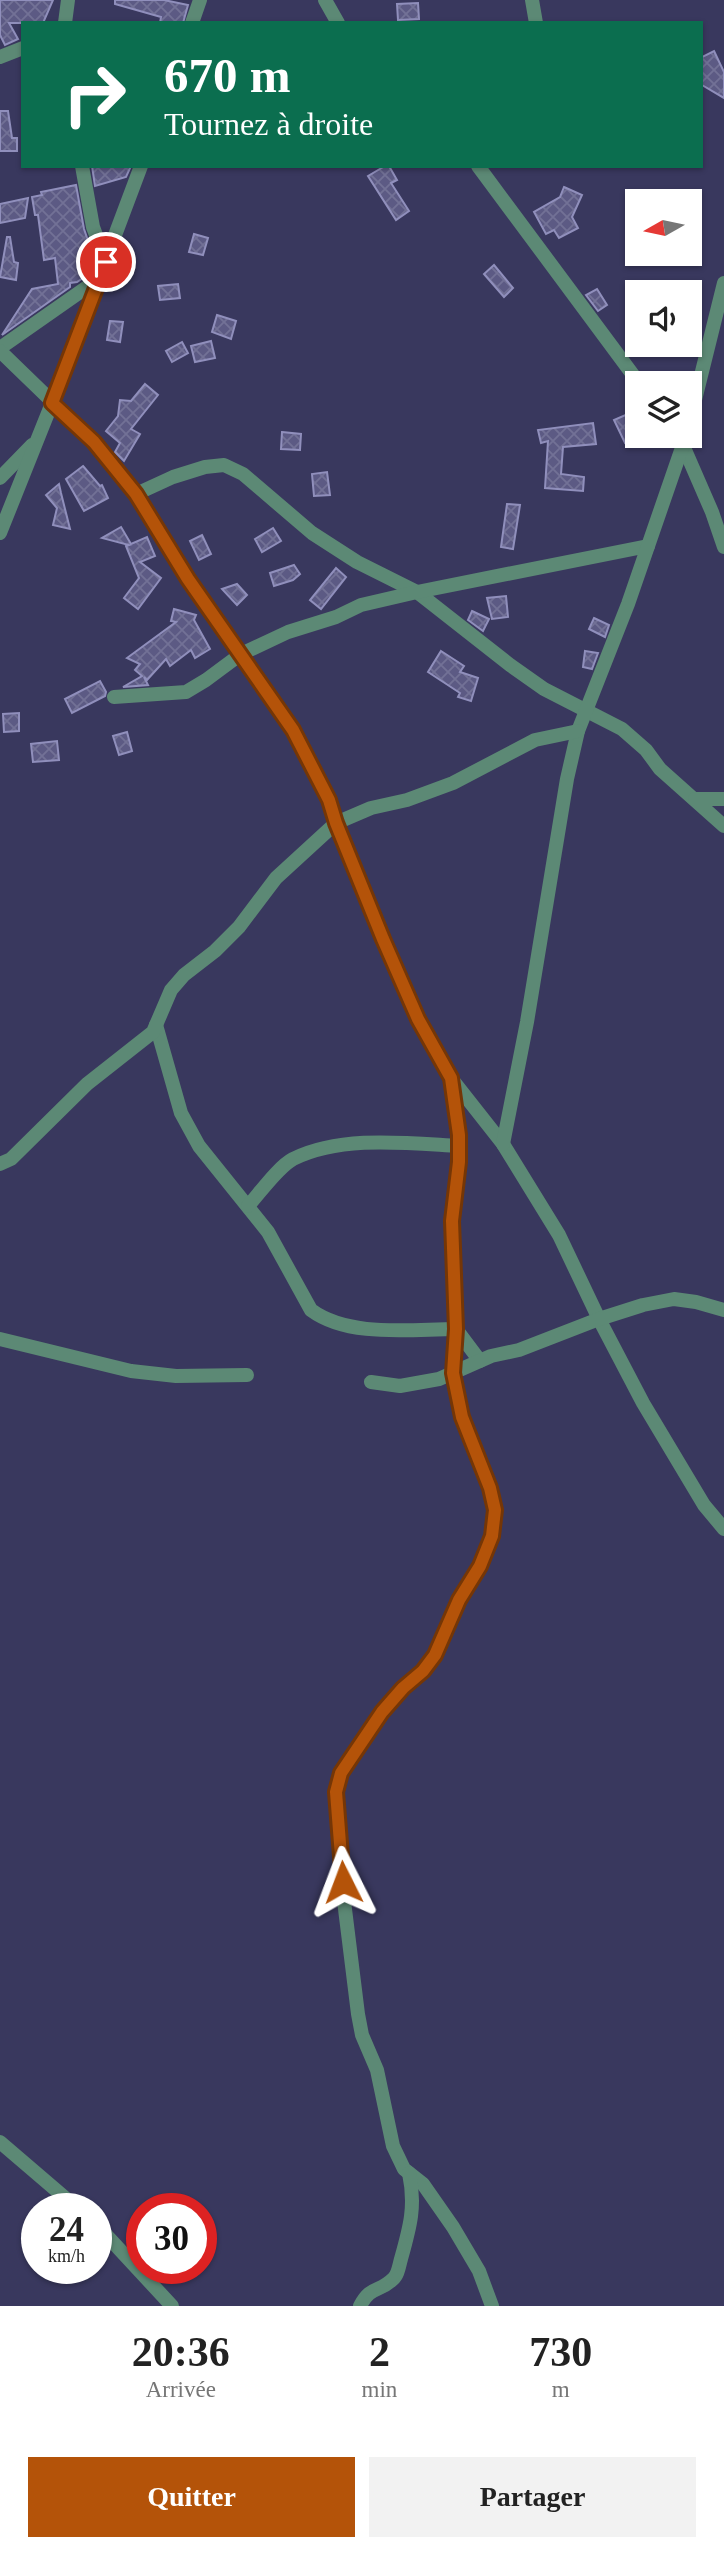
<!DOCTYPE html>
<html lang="fr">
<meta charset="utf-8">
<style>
body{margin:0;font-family:Georgia,serif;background:#f2f2f2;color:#222;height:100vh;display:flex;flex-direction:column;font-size:26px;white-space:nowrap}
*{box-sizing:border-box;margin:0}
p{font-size:23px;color:#767676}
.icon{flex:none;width:38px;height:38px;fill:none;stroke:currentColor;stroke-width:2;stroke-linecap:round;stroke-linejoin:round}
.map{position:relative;height:2306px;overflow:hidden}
.side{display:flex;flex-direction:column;background:#fff;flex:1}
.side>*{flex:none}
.guide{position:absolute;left:21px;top:21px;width:682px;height:147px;border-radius:0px;box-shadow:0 2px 5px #0004;background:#0b6e4f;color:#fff;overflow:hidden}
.needle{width:46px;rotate:261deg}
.fabs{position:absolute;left:625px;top:189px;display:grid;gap:14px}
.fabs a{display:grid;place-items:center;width:77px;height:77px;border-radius:0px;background:#fff;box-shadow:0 2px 5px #0004;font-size:35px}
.speed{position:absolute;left:21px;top:2193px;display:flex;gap:14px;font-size:35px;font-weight:700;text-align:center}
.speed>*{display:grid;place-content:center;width:91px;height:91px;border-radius:50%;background:#fff;box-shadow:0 2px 5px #0004;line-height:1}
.speed small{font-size:18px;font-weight:400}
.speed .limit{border:10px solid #d22;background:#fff;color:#111}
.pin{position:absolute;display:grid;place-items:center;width:60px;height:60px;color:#fff;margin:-30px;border:4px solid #fff;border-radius:50%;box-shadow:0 2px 7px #0007}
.me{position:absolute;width:77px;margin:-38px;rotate:357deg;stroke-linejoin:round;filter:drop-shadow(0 0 5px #0008)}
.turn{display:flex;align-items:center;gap:24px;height:147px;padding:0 28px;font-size:32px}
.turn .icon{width:91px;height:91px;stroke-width:2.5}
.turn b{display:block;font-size:49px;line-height:60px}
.eta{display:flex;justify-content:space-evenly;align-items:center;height:119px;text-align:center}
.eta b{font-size:42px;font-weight:700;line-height:49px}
.button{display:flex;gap:14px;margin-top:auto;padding:14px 28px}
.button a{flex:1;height:80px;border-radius:0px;background:#b45309;color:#fff;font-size:28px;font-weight:700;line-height:80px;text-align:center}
.button a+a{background:#f2f2f2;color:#222}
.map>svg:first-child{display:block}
</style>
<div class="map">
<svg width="724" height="2306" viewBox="0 0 724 2306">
<defs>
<pattern id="building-cross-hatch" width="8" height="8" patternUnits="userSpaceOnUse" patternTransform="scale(1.75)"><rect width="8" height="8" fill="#5c5a84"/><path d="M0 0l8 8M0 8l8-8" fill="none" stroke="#727196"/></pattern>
</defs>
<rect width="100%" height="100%" fill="#39385e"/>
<g fill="url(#building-cross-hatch)" stroke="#908fbc" stroke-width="2">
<polygon points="0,0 53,0 43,23 9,23 18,39 5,45 0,35"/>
<polygon points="115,0 164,0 188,5 183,23 160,23 161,17 115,4"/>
<polygon points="418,3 419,19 398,20 397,4"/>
<polygon points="714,51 724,72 724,98 702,85 702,57"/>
<polygon points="0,111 8,111 12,138 17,138 17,151 0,151"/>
<polygon points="92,166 131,166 126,177 95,186"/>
<polygon points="385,166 389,166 397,180 391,183 409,211 396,220 368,176"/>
<polygon points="76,185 84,229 94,258 81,259 83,278 77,282 70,283 70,287 2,335 32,289 58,284 55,258 44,260 38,215 35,215 32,197 42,195 41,192"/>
<polygon points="564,187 582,195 572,217 578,228 559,238 554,230 546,234 534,212 560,197"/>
<polygon points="28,198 25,218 0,223 0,204"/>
<polygon points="194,234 208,238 203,255 189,252"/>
<polygon points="7,237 10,237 14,262 18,263 16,280 0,277"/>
<polygon points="494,265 513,288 504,297 484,274"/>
<polygon points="178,284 180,298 160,300 158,286"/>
<polygon points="597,289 607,305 598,311 586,295"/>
<polygon points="217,315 236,321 231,339 212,332"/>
<polygon points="110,321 123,322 120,342 107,340"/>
<polygon points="211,341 215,358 195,362 191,346"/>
<polygon points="182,342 188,353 172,362 166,351"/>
<polygon points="145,384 158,395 131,429 140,434 124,461 115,452 120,443 106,431 118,416 120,400 131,401"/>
<polygon points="637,410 637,437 625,443 614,420"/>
<polygon points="593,423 596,444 563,447 561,474 584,477 583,491 545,488 548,441 541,443 538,430"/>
<polygon points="282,432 301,434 300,450 281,449"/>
<polygon points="83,466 100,486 102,485 108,498 84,511 66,479"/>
<polygon points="327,472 330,495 314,496 312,474"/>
<polygon points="59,484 61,493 70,529 53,525 57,508 46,495"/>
<polygon points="507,504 520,505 513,549 501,547"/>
<polygon points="121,527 131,544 147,537 155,556 140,562 161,578 138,609 124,598 139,578 126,546 129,545 102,538"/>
<polygon points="273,528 281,541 262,552 255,539"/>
<polygon points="202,535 211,554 199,560 190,541"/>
<polygon points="294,565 300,574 293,580 274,586 270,573"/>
<polygon points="336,568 346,577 321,609 310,600"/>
<polygon points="237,584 247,595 237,605 222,589"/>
<polygon points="506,596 508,617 492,619 487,598"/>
<polygon points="174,609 196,615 194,620 210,649 195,658 191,650 170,666 166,659 147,680 144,677 148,685 123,687 142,676 135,670 140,664 127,658 176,622 171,621"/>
<polygon points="472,611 489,619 483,631 468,620"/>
<polygon points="594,618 609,625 605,637 589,629"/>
<polygon points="441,651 464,666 460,672 478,678 471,701 458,697 460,693 428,672"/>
<polygon points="585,651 598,653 592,669 583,667"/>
<polygon points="100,681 106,692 105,696 72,713 65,699"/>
<polygon points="19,713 19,731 4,732 3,714"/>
<polygon points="127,732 132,751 119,755 113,736"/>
<polygon points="57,741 59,760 33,762 31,744"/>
</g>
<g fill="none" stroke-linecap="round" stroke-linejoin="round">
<g stroke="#5c8975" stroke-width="14">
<polyline points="325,0 338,23"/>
<polyline points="532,0 536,23"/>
<polyline points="65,23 68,0"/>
<polyline points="192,23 200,0"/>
<polyline points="0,57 23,48"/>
<polyline points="82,166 93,227 106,262"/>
<polyline points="478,166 639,383"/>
<polyline points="0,348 100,278"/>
<polyline points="0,351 94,442 136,494 188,579 293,730 329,800 336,823 383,939 418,1019 451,1078 503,1144 559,1235 599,1319 643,1403 704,1505 724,1529"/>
<polyline points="690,420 724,283"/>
<polyline points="682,443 712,512 724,547"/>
<polyline points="0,478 32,445"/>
<polyline points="136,494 173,477 205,467 224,465 243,474 312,533 357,562 417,592 510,665 544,689 622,729 646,750 660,769 724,826"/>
<polyline points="0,533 52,403 141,166"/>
<polyline points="114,697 186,692 206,680 241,654 288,632 336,617 361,605 417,592 648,546"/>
<polyline points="695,799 724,799"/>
<path d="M 156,1025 L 181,1113 L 199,1146 L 268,1232 L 311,1310 C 349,1338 411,1329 456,1329"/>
<polyline points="451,1079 459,1134 459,1162 452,1221 456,1329 453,1373 462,1417 490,1487 495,1510 492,1536 480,1566 459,1600 435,1655 423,1671 403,1688 382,1712 341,1773 336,1792 344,1901 358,2014 362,2035 377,2070 393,2146 404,2169 423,2184 453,2227 479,2271 492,2306"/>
<polyline points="503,1144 527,1022 567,779 578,731 628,604 686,436"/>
<polyline points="0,1164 11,1159 87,1084 153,1032 171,990 184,975 215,951 239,927 276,878 336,823 371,808 407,800 453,783 535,740 578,731"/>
<path d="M 248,1206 C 259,1194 278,1167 293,1159 C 341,1135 406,1143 459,1146"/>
<polyline points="456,1329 480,1361"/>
<polyline points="0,1339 131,1371 176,1376 247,1375"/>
<polyline points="371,1382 400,1386 439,1379 491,1356 519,1350 599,1319 643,1305 674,1299 696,1302 724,1310"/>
<polyline points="0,2142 77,2208"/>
<polyline points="96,2224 172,2306"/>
<path d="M 360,2306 C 371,2285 379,2293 393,2279 C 398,2275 399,2266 401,2259 C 410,2227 416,2206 409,2173"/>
</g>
</g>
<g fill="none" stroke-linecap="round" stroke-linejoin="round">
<g stroke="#753606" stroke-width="18">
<polyline id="route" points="106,262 52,403 94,442 136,494 188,579 293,730 329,800 336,823 383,939 418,1019 451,1078 459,1135 459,1162 452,1221 456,1329 453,1373 462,1417 490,1488 495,1510 492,1536 480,1566 459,1600 435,1655 423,1671 403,1688 382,1712 341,1773 336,1792 343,1882"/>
</g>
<use href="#route" stroke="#b45309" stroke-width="12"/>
</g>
</svg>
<div class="fabs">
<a><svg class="needle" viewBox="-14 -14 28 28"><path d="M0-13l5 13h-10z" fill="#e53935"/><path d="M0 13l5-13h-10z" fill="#767676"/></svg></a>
<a><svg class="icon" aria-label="sound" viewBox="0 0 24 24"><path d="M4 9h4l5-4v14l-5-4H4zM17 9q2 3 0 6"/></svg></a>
<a><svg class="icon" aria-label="layers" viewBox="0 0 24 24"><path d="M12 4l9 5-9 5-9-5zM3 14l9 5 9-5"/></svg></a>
</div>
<div class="speed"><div>24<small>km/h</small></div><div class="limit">30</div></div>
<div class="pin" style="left:106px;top:262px;background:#d93025"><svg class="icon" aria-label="arrive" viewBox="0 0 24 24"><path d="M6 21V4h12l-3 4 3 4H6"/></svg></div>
<svg class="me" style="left:343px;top:1882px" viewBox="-20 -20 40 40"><path d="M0-17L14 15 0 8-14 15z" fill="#b45309" stroke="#fff" stroke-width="4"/></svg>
<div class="guide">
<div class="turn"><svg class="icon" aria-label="right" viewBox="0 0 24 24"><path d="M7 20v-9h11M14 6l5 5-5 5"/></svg><div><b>670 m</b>Tournez à droite</div></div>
</div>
</div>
<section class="side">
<div class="eta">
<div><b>20:36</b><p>Arrivée</p></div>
<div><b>2</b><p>min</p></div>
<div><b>730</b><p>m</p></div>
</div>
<div class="button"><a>Quitter</a><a>Partager</a></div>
</section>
